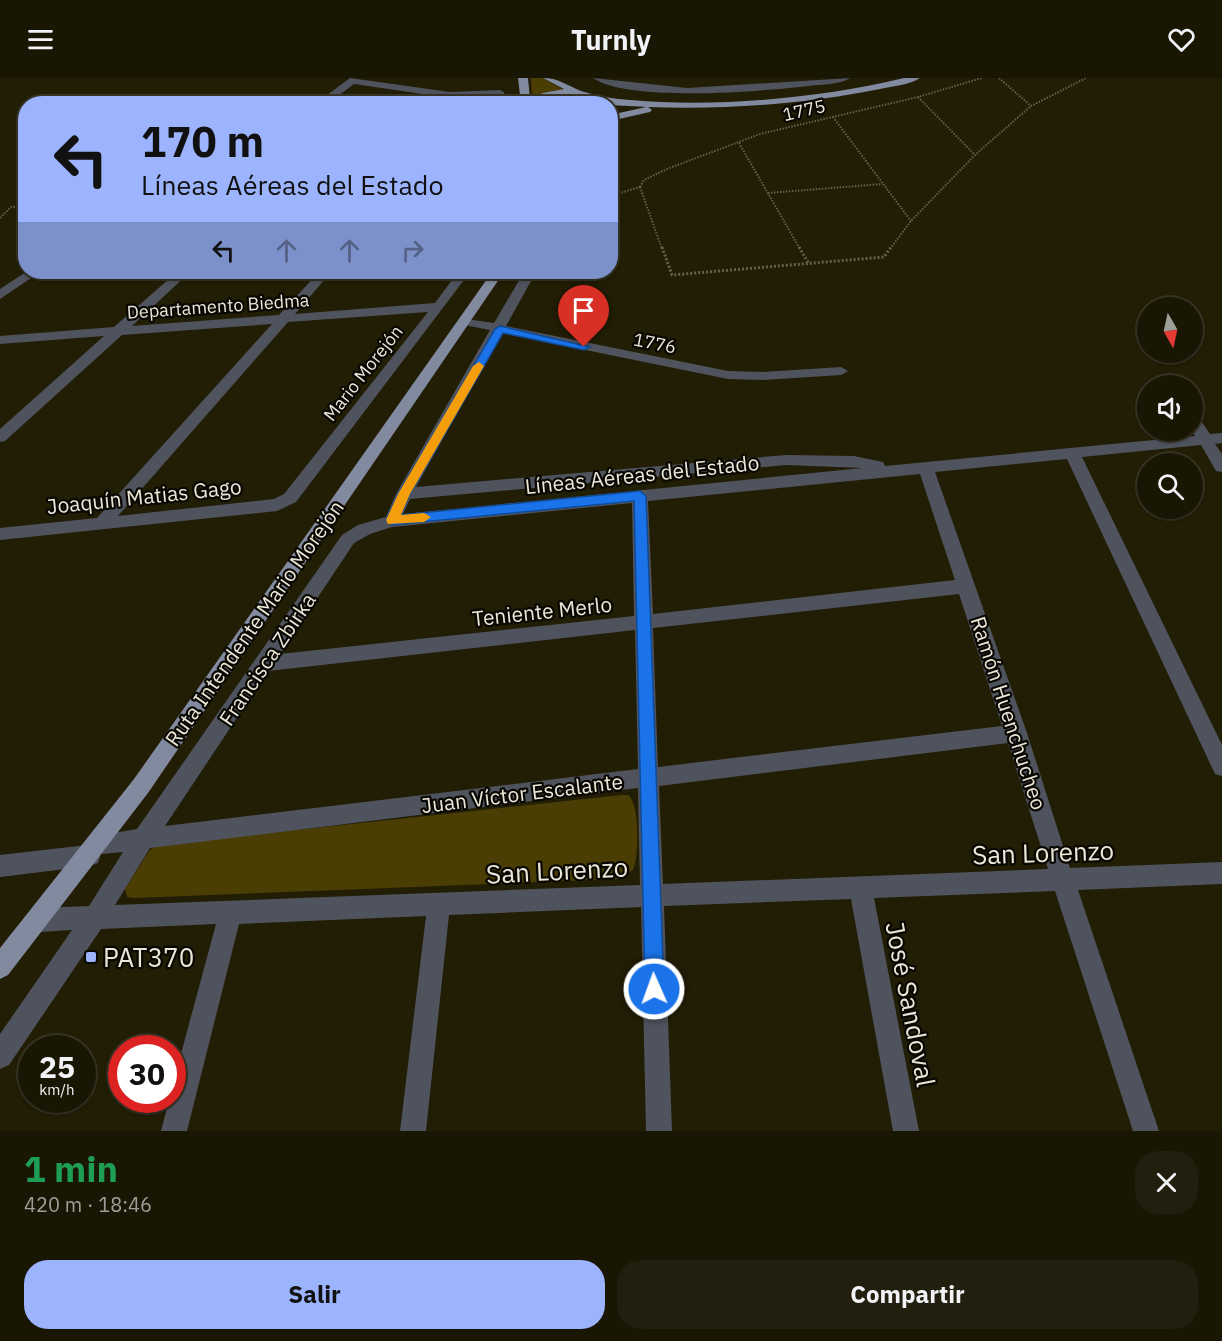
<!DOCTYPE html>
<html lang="es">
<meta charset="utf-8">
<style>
body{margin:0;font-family:"IBM Plex Sans",sans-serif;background:#231f0e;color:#f1f3f6;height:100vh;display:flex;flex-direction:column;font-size:22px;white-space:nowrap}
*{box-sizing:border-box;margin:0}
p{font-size:20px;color:#9f9f9a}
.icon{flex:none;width:33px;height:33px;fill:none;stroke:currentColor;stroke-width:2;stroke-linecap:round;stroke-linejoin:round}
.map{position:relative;height:1053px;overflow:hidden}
.sheet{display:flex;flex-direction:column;background:#1a1604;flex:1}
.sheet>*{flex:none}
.top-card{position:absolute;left:18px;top:18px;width:600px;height:183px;border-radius:24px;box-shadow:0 2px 4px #0004,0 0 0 2px #383526;background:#9cb4fd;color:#111;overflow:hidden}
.needle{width:39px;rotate:171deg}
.buttons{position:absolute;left:1137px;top:219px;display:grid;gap:12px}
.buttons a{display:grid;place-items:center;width:66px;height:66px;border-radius:50%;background:#1a1604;box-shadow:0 2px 4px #0004,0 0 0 2px #383526;font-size:30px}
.speed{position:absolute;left:18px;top:957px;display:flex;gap:12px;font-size:30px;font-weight:700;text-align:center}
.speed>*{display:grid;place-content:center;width:78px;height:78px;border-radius:50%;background:#1a1604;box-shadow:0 2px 4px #0004,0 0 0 2px #383526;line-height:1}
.speed small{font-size:15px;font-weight:400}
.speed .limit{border:9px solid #d22;background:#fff;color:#111}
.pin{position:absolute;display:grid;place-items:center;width:51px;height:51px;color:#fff;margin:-62px -26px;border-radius:50% 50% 50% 0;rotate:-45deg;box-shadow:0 0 6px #0007}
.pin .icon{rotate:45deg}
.me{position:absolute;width:66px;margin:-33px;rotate:358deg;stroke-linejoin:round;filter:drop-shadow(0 0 4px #0008)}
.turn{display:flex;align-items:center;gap:21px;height:126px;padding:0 24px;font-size:27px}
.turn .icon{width:78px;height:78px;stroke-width:2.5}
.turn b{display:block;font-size:42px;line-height:51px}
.lanes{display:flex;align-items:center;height:57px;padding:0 24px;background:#0003;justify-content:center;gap:30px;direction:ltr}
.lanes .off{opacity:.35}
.round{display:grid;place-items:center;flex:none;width:63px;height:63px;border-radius:24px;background:#231f0e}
.overview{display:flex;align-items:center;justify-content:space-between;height:102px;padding:0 24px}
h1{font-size:36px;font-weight:700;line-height:45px;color:#1e9e55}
.button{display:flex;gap:12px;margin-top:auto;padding:12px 24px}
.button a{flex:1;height:69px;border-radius:24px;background:#9cb4fd;color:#111;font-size:24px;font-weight:700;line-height:69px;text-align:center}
.button a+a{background:#231f0e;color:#f1f3f6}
header{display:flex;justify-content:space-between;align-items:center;height:78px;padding:0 24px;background:#1a1604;font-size:27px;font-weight:700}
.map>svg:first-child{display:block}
</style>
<header><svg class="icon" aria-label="menu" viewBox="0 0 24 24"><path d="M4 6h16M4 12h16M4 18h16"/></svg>Turnly<svg class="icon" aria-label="heart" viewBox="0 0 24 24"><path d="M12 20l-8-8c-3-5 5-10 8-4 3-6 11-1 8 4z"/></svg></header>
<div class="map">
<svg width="1222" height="1053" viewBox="0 0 1222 1053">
<rect width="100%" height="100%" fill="#221d05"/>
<g fill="#4a3e04">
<polygon points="531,0 543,0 566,13 547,14 532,20"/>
<polygon points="571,18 586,20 599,25 538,26 555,19"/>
<path d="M 621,717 L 628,717 C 640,726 639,778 633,792 L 617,801 L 134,820 L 127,819 L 125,811 L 149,773 L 156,767 Z"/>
</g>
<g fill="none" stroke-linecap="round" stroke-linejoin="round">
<g stroke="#65604c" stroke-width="2" stroke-dasharray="1.5 1.5" stroke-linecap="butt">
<polyline points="999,0 1031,28"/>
<polyline points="918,19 975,77"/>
<polyline points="833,39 911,143"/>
<polyline points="739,65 800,171"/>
<polyline points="640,109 662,171"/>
<polyline points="640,109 644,102 667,91 760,56 918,19 982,0"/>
<polyline points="768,115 882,106"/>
<polyline points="610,118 640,109"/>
<polyline points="0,140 11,129 26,129"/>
<polyline points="890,171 911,143 975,77 1031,28 1086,0"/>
</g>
<g stroke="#65604c" stroke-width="3" stroke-dasharray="2 2" stroke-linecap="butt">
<polyline points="662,169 672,197 884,179 891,169"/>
<polyline points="799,169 809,186"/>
</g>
<g fill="#4f535e" fill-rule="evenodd">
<polygon points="350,0 450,14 500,12 505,15 500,18 450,20 354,6 327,26 315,26"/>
<path d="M 593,0 L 687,10 L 850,0 C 840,7 821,6 809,8 C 764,13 629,25 593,0 Z"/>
<polygon points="26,194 40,194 0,221 0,211"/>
<path d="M 177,194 L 190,194 L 132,248 L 279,237 L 319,194 L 331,194 L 295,236 L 435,225 L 458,194 L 470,194 L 296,424 L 277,433 L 0,462 L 0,450 L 97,440 L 272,246 L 122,257 L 5,363 L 0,364 L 0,351 L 104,258 L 0,266 L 0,258 L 114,249 ZM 428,234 L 284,416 L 274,421 L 118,438 L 288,244 Z"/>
<path d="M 524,194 L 536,194 L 506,248 L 728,293 L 763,294 L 841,289 L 848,293 L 841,297 L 763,302 L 728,301 L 502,255 L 416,409 L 786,377 L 854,378 L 883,384 L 885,388 L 1195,358 L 1192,352 L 1192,335 L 1197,337 L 1210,356 L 1222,355 L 1222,365 L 1215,366 L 1222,376 L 1222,394 L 1216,393 L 1201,367 L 1082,379 L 1222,667 L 1222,698 L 1215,696 L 1067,381 L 935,394 L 1027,655 L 1070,790 L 1222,784 L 1222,806 L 1078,812 L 1159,1053 L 1133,1053 L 1055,813 L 874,820 L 919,1053 L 893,1053 L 851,821 L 664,828 L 672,1053 L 646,1053 L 641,829 L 449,837 L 426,1053 L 400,1053 L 426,838 L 239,846 L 187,1053 L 161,1053 L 169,1022 L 172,1022 L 172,1009 L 216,846 L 101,851 L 9,987 L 0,991 L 0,956 L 72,852 L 39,854 L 31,850 L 27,842 L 31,834 L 39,830 L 89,828 L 123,774 L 101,776 L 98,785 L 90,788 L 0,799 L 0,777 L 87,767 L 90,759 L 137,751 L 342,457 L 358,447 L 386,439 L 396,416 L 490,252 L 459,246 L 459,240 L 494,245 ZM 786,387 L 863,390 L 403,436 L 410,421 ZM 920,396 L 955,502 L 653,536 L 648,423 ZM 632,425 L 634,538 L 280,576 L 354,465 L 370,456 L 392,449 ZM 959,516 L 1002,648 L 658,689 L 653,550 ZM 635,552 L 638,691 L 165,748 L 268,593 ZM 1008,665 L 1048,791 L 663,806 L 659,708 ZM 638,710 L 640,807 L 115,827 L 150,770 Z"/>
</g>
<g fill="#828a9f" fill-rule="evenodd">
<path d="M 518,0 L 528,0 L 530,21 L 543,15 L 564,11 L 543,0 C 559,0 568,8 581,13 C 597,18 614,21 631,22 C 714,30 822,20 904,0 L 920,0 C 910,7 893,8 880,11 C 805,26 725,32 648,29 L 652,32 L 650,34 L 610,43 L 610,37 L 646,29 C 635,28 608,28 599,25 C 588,22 580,17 567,17 C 551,17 538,26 521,26 Z"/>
<polygon points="492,194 504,194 148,715 8,897 0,901 0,870 134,701"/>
</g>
</g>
<polygon fill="#1a73e8" stroke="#114b97" stroke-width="1.5" points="500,248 590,269 584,272 503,255 410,416 401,437 640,413 646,418 664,911 661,917 654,920 648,917 645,911 634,423 392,447 386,442 398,416 495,251"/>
<polygon fill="#f59e0b" points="479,284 484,288 410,416 401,437 424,435 431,439 424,444 388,446 386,442 398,416 473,288"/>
<rect fill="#9cb4fd" stroke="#090701" stroke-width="2" x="85" y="873" width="12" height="12" rx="3"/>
<g text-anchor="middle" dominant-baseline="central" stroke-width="4.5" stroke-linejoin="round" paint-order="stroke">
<g font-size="18" fill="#eae6d8" stroke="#090701">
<text transform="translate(804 32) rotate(-13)">1775</text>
<text transform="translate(218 228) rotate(-4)">Departamento Biedma</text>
<text transform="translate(655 265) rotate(11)">1776</text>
<text transform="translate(363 295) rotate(-52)">Mario Morejón</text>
</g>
<g font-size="21" fill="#eae6d8" stroke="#090701">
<text transform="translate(642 396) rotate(-6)">Líneas Aéreas del Estado</text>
<text transform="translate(144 418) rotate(-6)">Joaquín Matias Gago</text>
<text transform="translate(542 533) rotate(-6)">Teniente Merlo</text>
<text transform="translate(254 545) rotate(-55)">Ruta Intendente Mario Morejón</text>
<text transform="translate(267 581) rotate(-56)">Francisca Zbirka</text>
<text transform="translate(1009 635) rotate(72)">Ramón Huenchucheo</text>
<text transform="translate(522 715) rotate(-7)">Juan Víctor Escalante</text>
</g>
<g font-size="26" fill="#eae6d8" stroke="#090701">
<text transform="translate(1043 774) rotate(-2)">San Lorenzo</text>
<text transform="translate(557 792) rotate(-3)">San Lorenzo</text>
<text transform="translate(911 926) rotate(79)">José Sandoval</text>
</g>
<g font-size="26" fill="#eae6d8" stroke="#090701" text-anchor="start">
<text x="103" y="879">PAT370</text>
</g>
</g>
</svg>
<div class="buttons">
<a><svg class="needle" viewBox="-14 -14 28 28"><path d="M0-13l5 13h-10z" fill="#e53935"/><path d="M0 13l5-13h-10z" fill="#9f9f9a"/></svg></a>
<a><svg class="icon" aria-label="sound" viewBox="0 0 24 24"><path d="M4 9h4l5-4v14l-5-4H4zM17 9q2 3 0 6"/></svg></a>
<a><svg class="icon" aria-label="search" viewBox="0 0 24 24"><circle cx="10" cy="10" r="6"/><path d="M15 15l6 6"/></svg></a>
</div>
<div class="speed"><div>25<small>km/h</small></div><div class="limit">30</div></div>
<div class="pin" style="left:584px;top:269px;background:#d93025"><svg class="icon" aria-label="arrive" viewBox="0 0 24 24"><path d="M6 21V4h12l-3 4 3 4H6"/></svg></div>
<svg class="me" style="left:654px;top:911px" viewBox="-20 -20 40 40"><circle r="17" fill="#1a73e8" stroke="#fff" stroke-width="3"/><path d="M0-11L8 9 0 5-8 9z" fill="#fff"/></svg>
<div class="top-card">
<div class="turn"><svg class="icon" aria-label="left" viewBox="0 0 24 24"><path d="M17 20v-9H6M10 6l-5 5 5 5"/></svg><div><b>170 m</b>Líneas Aéreas del Estado</div></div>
<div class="lanes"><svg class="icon" aria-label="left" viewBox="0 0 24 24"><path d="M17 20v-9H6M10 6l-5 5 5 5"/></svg><svg class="icon off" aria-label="ahead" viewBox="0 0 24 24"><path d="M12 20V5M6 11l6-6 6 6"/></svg><svg class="icon off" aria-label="ahead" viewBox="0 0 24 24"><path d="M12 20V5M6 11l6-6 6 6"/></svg><svg class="icon off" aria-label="right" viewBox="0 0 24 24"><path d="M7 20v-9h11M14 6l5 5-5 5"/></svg></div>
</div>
</div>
<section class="sheet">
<div class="overview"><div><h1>1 min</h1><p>420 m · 18:46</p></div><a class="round"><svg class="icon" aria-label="close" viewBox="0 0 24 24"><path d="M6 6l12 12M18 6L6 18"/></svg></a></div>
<div class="button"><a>Salir</a><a>Compartir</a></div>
</section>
